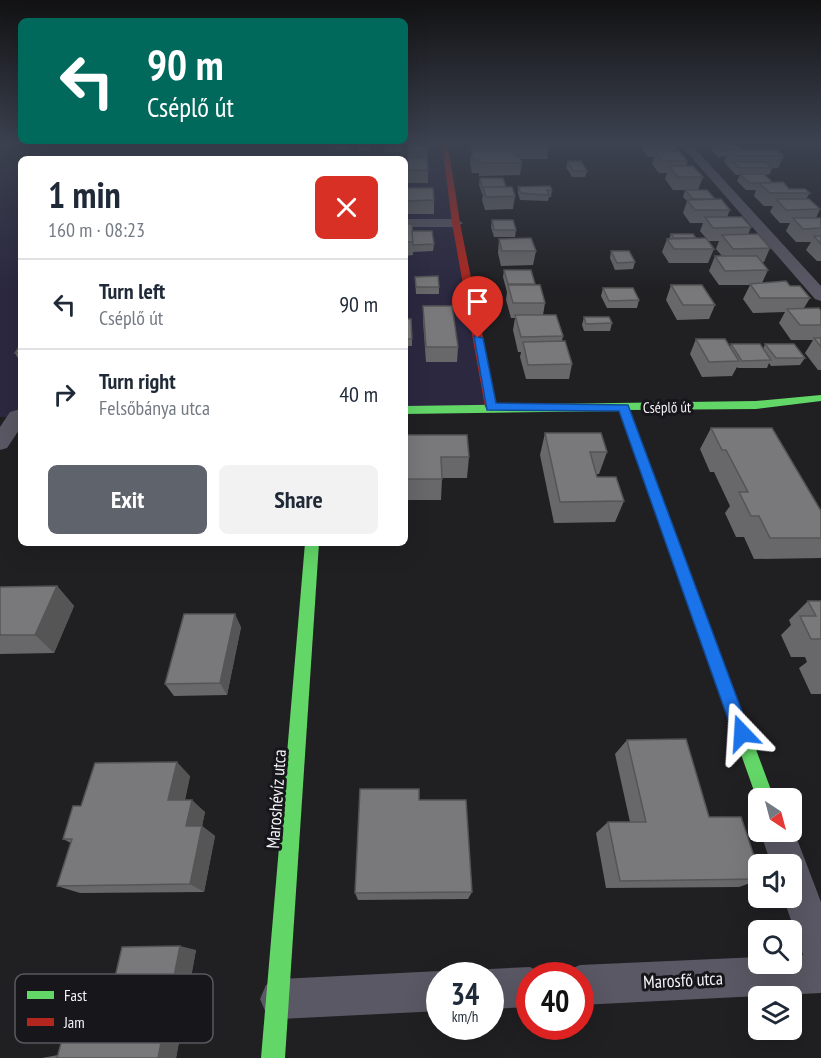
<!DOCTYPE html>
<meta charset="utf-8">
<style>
body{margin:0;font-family:"PT Sans Narrow",sans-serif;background:#f2f2f3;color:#1f2937;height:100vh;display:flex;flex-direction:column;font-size:22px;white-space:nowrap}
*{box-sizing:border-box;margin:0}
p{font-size:20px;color:#747a83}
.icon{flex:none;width:33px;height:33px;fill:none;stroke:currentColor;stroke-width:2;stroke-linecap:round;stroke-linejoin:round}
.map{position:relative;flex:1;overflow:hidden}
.sheet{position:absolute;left:18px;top:156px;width:390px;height:390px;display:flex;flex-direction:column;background:#fff;border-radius:9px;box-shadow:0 6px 24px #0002}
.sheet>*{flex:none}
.banner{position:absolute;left:18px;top:18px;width:390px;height:126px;border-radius:9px;box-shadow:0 6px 24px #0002;background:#00695c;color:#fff;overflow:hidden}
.needle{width:39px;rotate:144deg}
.buttons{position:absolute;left:748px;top:788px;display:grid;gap:12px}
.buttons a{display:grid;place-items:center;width:54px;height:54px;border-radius:9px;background:#fff;box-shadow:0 6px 24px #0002;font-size:30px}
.speed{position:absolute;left:426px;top:962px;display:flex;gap:12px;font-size:30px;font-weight:700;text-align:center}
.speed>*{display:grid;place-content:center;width:78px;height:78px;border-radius:50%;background:#fff;box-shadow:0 6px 24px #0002;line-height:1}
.speed small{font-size:15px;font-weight:400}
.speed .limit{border:9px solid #d22;background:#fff;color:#111}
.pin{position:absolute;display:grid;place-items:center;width:51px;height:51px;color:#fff;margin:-62px -26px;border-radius:50% 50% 50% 0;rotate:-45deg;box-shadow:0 0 6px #0007}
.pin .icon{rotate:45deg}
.me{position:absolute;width:66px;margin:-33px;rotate:340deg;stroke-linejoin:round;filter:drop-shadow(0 0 4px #0008)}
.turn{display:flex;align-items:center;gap:21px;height:126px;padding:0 30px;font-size:27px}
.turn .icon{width:78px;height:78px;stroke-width:2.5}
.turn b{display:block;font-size:42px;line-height:51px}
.round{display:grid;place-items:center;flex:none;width:63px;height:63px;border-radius:9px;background:#f2f2f3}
.summary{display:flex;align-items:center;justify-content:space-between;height:102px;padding:0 30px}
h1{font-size:36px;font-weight:700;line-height:45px}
.cta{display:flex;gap:12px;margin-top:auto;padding:12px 30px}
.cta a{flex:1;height:69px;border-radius:9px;background:#5e636c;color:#fff;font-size:24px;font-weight:700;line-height:69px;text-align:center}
.cta a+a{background:#f2f2f3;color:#1f2937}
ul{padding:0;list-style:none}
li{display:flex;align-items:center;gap:18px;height:90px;padding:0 30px;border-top:2px solid #e0e1e3}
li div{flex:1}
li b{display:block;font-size:22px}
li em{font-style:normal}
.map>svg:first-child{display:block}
</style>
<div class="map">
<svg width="821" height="1058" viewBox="0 0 821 1058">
<rect width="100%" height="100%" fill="#202023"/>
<polygon fill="#2b2840" points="0,144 445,144 456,223 491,407 405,410 405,159 21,159 21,417 0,417"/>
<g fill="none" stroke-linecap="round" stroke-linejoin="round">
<g fill="#5a5864" fill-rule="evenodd">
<polygon points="680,144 691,144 821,286 821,301 815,299"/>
<polygon points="405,219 456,219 463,223 456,227 405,227"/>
<polygon points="17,410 21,411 21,427 7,448 0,450 0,427 10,412"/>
<polygon points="792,826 821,902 821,993 580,1005 580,975 564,975 566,971 580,965 759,957 759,963 792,963 792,956 803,955 783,897 792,897 792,864 771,864 760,831 792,831"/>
<polygon points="530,967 545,975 530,975 530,1007 490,1009 490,975 476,975 490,969"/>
<polygon points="440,971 449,975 440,975 440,1011 280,1019 266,1013 260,999 266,985 280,979"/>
</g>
<g fill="#63d668" fill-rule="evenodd">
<polygon points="821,395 821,401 756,409 630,410 774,798 759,798 759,805 619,411 405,414 405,406 756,401"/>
<polygon points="305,543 319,543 285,1058 261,1058"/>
</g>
<polygon fill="#b3261e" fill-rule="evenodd" points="442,144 448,144 460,223 497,407 491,411 485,407 452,223"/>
</g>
<g fill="#68686a">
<polygon points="335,144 349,144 348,150 336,150"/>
<polygon points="358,144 371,144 370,151 358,151"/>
<polygon points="384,144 401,144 402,152 385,152"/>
<polygon points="472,144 514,144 515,146 515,144 548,144 549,147 547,159 520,159 522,163 520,175 479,176 479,173 472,173 470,164"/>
<polygon points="640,144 678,144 676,151 687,161 686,166 703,177 698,190 673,190 665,179 667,173 659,173 652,164 654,157 648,157 640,146"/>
<polygon points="706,144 736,144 742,150 784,156 778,168 772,168 770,174 765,175 773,183 789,189 810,193 806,199 820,209 816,218 821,218 821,261 817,261 806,250 811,242 796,242 786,231 790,223 780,223 770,212 773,206 764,206 754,196 756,190 746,190 737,181 740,175 736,175 724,162 726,156 718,157 711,149 713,145 707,145"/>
<polygon points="408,145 427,152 428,170 428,183 408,183"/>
<polygon points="568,161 587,171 585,177 572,177 566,167"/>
<polygon points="480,178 506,187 515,196 513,209 485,210 482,200 483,194 482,194 479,185"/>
<polygon points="518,187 552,190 551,197 549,197 548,201 520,200 518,193"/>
<polygon points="405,188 434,200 434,214 405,214"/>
<polygon points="685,190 715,199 730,210 727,217 751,227 748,235 770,248 764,262 762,262 768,270 762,283 790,286 810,298 804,308 821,311 821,370 818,370 805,353 813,340 791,340 779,323 785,312 753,313 743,299 750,285 719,285 709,271 715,256 722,256 716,249 719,241 708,241 714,249 708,263 669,263 662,252 667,239 669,239 671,234 696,238 706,238 700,231 703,223 690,223 683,213 687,201 683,197"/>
<polygon points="492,220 516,230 515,237 494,237 491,227"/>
<polygon points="405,224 412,231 434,244 433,251 413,252 413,255 405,256"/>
<polygon points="499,239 536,251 533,265 501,266 498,253"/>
<polygon points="611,251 635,262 633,269 615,270 610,258"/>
<polygon points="504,270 545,303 543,315 563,336 562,341 572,364 569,379 526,379 520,357 521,352 518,352 513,330 515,318 511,318 506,300 507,292 503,277"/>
<polygon points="415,277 439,287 439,294 416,294"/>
<polygon points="671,285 715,305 709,319 677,320 666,300"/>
<polygon points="603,288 639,300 637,308 607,308 601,296"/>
<polygon points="423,306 458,347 457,362 426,362 423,321"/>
<polygon points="584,317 612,323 610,331 584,331 582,325"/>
<polygon points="405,319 412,339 412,346 405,346"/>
<polygon points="696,339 730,347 731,344 763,349 765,344 805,358 800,365 771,366 769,363 767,368 738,368 737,367 732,376 702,377 690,354"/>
<polygon points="21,344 21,360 19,360 15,353"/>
<polygon points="711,428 821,511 821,558 754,559 744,537 736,537 725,513 730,506 714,472 710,472 700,449"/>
<polygon points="545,433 607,452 599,474 596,474 597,477 624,501 615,522 554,523 540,455"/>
<polygon points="405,435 469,457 467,478 442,478 441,500 405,500"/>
<polygon points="57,586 74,606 54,653 0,654 0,587"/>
<polygon points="808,601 821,601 821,694 811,694 799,668 807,662 805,657 791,657 781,635 791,625 789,620"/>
<polygon points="241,627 227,695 174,696 165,684"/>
<polygon points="627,740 709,817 759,871 759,880 739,887 606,888 596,833 608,822 630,822 615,754"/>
<polygon points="190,776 185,800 205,812 202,826 215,836 204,892 80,893 57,886 71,843 63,839 81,806"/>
<polygon points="419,800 472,892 468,899 358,900 355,893"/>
<polygon points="196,950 176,1058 42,1058 58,1055 110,999"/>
</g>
<g fill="#555556">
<polygon points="57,586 74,606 54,653 35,635"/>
<polygon points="235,614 241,627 227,695 220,683"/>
<polygon points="177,762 190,776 182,812 168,800"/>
<polygon points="192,800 205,812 200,835 202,826 215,836 204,892 190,884 186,826"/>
<polygon points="180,946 196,950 176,1058 158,1058"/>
</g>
<g fill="#79797b" stroke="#555556" stroke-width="1.5">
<polygon points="473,144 514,144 515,147 474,147"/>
<polygon points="517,144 548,144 549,147 518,147"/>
<polygon points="651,144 678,144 652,145"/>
<polygon points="714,144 736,144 742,150 720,150"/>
<polygon points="408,145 426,145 427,152 408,153"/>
<polygon points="729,150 777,150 784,156 735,156"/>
<polygon points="471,151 512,151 514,155 519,155 522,163 480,163 480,160 473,160"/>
<polygon points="679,151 687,161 663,161 655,152"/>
<rect x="410" y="157" width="13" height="1"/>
<polygon points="408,158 427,158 428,170 408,170"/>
<polygon points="568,161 581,161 587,171 573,171"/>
<polygon points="733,162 766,162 772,168 739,168"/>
<polygon points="669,166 693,166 703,177 678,177"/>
<polygon points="740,174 764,174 773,183 749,183"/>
<polygon points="480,178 503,178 506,187 482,188"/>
<polygon points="783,182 789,189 805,189 810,193 770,193 759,183"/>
<polygon points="550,186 552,190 547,190 549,195 521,193 518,187"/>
<polygon points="483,187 512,187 515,196 486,197"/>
<polygon points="405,188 433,188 434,200 405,201"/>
<polygon points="685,190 707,190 715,199 693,199"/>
<polygon points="721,199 730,210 695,210 687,200"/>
<polygon points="776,199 809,199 820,209 786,210"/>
<polygon points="705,217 742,217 751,227 713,228"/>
<polygon points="793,218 821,218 821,228 803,229"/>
<polygon points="492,220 513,220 516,230 494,230"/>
<polygon points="405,224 412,224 413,242 405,242"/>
<polygon points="412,231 432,231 434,244 413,245"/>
<polygon points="671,234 693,234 696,238 674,238"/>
<polygon points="758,234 770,248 733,249 722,235"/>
<polygon points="814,236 821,236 821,244"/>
<polygon points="531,238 536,251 502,251 499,239"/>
<polygon points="706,238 714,249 674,249 667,239"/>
<polygon points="611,251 629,251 635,262 617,263"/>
<polygon points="715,256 757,256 768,270 725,271"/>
<polygon points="504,270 531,270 535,284 508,284"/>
<polygon points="438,276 439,287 416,287 415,277"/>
<polygon points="786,281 790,286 800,286 810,298 760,298 750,284"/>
<polygon points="508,285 540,285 545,303 513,303"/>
<polygon points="671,285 702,285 715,305 683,305"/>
<polygon points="603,288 633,288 639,300 609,301"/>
<polygon points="423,306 452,306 458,347 426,347"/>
<polygon points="819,308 821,311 821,325 800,325 787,309"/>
<polygon points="515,315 556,315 563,336 521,337"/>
<polygon points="584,317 609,317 612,323 586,324"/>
<polygon points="405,319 411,319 412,339 405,339"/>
<polygon points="814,338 821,338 821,347"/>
<polygon points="696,339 725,339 739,361 709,362"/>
<polygon points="565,341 572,364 528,365 523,342"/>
<polygon points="21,344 21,353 15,353"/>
<polygon points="731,344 760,344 771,360 742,361"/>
<polygon points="765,344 794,344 805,358 776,358"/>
<polygon points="711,428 772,428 821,511 821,538 770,538 759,516 751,516 739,492 748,492 726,450 722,450"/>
<polygon points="545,433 601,433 607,452 590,452 597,477 616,477 624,501 560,502"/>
<polygon points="405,435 467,435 469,457 441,457 442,479 405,479"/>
<polygon points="57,586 35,635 0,635 0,587"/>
<polygon points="808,601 821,601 821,639 811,639 800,616 816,616"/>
<polygon points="184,614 235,614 220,683 165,684"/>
<polygon points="686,739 709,817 741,817 759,871 759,879 620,881 608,822 646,822 627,740"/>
<polygon points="177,762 168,800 192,800 186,826 202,826 190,884 57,886 72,839 63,839 73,806 81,806 95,763"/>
<polygon points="360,789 419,789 419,800 466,800 472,892 355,893"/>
<polygon points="180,946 158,1058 57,1058 73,1000 110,999 122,947"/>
</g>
<linearGradient id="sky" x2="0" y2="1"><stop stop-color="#121213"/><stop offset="0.49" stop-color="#3c4250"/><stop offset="1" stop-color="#3c4250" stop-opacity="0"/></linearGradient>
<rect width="821" height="292" fill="url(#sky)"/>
<polygon fill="#1a73e8" stroke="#114b97" stroke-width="1.5" points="474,336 483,338 496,403 628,405 750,733 748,739 742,742 735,739 733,733 619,411 487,410"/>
<g text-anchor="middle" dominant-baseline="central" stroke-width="6" stroke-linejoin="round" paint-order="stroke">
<g font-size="15" fill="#f4f3f7" stroke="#16161b">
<text transform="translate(667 407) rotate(-1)">Cséplő út</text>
</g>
<g font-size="18" fill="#f4f3f7" stroke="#16161b">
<text transform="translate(276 799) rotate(-86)">Maroshévíz utca</text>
<text transform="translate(683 980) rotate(-3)">Marosfő utca</text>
</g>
</g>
<rect x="15" y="974" width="198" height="69" rx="9" fill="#16161b" stroke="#59585d" stroke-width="1.5"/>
<rect x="27" y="991" width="27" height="8" fill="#63d668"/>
<rect x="27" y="1018" width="27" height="8" fill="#b3261e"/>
<g font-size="16" fill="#f4f3f7">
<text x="64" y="1001">Fast</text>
<text x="64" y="1028">Jam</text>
</g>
</svg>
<div class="buttons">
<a><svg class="needle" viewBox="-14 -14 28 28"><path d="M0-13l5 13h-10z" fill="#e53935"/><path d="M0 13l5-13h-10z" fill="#747a83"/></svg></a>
<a><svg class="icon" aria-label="sound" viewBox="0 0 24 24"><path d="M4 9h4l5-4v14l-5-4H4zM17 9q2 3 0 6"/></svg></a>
<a><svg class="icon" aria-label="search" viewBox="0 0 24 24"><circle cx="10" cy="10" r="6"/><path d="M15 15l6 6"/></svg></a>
<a><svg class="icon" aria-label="layers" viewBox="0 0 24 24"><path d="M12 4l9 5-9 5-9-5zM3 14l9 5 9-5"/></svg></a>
</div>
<div class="speed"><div>34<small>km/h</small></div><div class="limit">40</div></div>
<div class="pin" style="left:478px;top:338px;background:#d93025"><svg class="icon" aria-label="arrive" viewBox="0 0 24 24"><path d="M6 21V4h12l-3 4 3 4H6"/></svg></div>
<svg class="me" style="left:742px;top:733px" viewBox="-20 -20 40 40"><path d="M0-17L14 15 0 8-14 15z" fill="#1a73e8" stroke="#fff" stroke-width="4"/></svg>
<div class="banner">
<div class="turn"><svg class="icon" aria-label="left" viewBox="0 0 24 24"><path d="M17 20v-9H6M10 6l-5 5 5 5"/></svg><div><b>90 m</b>Cséplő út</div></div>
</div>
<section class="sheet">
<div class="summary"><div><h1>1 min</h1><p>160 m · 08:23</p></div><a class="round" style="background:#d93025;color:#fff"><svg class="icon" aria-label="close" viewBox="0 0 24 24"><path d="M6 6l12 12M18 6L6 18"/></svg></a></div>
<ul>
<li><svg class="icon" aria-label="left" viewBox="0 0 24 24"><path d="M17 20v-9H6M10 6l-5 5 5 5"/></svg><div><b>Turn left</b><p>Cséplő út</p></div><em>90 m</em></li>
<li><svg class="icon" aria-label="right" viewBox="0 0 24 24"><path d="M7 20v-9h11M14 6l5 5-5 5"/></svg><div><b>Turn right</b><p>Felsőbánya utca</p></div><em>40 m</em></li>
</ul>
<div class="cta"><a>Exit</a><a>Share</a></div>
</section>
</div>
